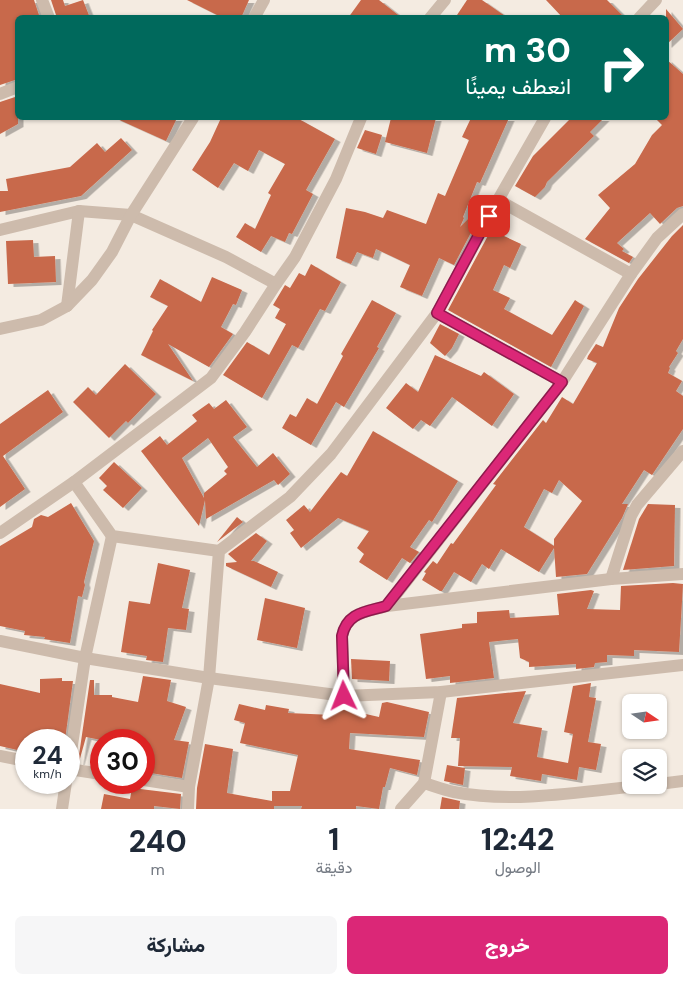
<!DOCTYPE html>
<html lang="ar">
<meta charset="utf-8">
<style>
body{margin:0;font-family:"DM Sans",Vazirmatn,sans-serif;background:#f6f6f7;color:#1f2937;direction:rtl;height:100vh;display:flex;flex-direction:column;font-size:19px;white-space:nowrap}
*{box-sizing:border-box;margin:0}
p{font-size:16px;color:#747a83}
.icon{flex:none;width:28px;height:28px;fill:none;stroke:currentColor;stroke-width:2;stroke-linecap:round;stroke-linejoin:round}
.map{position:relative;height:809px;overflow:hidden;direction:ltr}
.sheet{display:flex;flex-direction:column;background:#fff;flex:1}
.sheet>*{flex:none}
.banner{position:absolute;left:15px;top:15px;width:654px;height:105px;border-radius:8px;box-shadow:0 1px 4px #0004;direction:rtl;background:#00695c;color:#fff;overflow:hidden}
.needle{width:32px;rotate:103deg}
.controls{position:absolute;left:622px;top:694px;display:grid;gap:10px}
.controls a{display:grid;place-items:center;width:45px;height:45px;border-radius:8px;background:#fff;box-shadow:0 1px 4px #0004;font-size:25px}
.speed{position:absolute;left:15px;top:729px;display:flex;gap:10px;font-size:25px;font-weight:700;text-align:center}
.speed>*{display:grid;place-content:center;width:65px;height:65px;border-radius:50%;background:#fff;box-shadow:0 1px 4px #0004;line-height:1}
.speed small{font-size:12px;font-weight:400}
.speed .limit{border:8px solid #d22;background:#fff;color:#111}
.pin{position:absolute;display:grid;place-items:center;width:42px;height:42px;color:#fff;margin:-21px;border-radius:10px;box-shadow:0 2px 8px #0006}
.me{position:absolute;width:55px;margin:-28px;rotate:358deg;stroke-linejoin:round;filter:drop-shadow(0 0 4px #0008)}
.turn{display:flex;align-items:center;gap:18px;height:105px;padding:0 15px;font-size:22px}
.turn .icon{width:65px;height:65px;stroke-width:2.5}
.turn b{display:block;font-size:35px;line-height:42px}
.eta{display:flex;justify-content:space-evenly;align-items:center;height:85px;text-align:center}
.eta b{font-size:30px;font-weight:800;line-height:35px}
.primary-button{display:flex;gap:10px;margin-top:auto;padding:10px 15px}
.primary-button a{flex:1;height:58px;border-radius:8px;background:#db2777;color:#fff;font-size:20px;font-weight:800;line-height:58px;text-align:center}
.primary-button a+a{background:#f6f6f7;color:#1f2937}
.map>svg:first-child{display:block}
</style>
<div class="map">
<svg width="683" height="809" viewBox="0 0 683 809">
<defs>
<filter id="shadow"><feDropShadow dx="5.5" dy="3" stdDeviation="0" flood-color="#0004"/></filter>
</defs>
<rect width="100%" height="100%" fill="#f4ebe1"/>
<g fill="#c8694b" fill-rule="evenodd" filter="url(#shadow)">
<polygon points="0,0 34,0 40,18 18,18 18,79 0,85"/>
<polygon points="51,0 63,0 65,6 83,0 90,18 57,18"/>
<polygon points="187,0 249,0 241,18 223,18"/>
<polygon points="361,0 379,0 402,18 348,18"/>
<polygon points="467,0 482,0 508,18 455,18"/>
<polygon points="546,0 607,0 625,18 563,18"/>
<polygon points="666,9 683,29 666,45"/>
<polygon points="666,59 683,74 683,206 677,208 660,224 650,213 617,243 624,249 622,251 633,257 629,263 585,239 610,208 598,195 635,164 652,135 662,125 655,118 666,118"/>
<polygon points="18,96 18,124 0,134 0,102"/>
<polygon points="115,118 177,118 166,141"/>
<polygon points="221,118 297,118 335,139 306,190 313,194 292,234 289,233 285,242 271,236 261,252 236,237 245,223 255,229 271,195 268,193 285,164 259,150 248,171 234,163 218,188 192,170 210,142"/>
<polygon points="391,118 436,118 427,153 385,142"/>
<polygon points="471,118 509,118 480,183 477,182 463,217 464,218 460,227 468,219 476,223 454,265 439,258 422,296 400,287 410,265 376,249 373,258 357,252 351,264 336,258 346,208 365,212 383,218 387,210 426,224 438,193 445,196 469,140 462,137"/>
<polygon points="571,118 604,118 590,132 594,136 547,182 545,187 535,197 515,186 533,156"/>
<polygon points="365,130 382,135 376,154 357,148"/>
<polygon points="121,138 132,150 81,196 0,212 0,191 8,191 6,179 70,167 97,143 105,152"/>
<path d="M 683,225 L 683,339 L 676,351 L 678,353 L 669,367 L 670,368 L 668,373 L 682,381 L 676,391 L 683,396 L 683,429 L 652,475 L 644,470 L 622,504 L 628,504 L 622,518 L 587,574 L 556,577 L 554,548 L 539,572 L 501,549 L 489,569 L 482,564 L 471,582 L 454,572 L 442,591 L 440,591 L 422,580 L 426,573 L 424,572 L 433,561 L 437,564 L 451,543 L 453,544 L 496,485 L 493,484 L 543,420 L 546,423 L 562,397 L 573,404 L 597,363 L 587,359 L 588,356 L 596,344 L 603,347 L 619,308 L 638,279 L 672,236 ZM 559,480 L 582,501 L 554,539 L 554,546 L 524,527 L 544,489 L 552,493 Z"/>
<polygon points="491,230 521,244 510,268 504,265 493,290 510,298 504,309 552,335 575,300 584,306 551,367 448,310"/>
<polygon points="33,240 34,257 55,256 56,282 8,284 6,241"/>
<polygon points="311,264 341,282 325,311 320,309 298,348 292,345 262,398 223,375 247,342 269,355 286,324 275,318 280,309 273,305 285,285 290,288 299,273 305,276"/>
<polygon points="212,277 242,290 236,305 233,304 221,327 233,334 209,367 168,344 193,381 141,355 153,331 152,330 168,306 150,297 160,279 201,302"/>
<polygon points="372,300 396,313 377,347 379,348 344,407 336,402 311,445 282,428 290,414 296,417 307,398 317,404 343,356 341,354"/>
<polygon points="440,324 459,334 452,348 445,356 430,343"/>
<polygon points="435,355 481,376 484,372 514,394 492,426 452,397 430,426 421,420 413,429 386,408 406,383 418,392"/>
<polygon points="125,364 156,394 128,423 126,421 109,438 73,402 88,387 96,395"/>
<polygon points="48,390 63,412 3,456 25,489 0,507 0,424"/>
<path d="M 226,400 L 247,427 L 233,437 L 257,467 L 273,453 L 290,474 L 278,485 L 274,480 L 206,519 L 205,500 L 199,526 L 141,451 L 160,436 L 167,445 L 197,421 L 192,415 L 209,403 L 214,409 ZM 208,438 L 228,467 L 224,471 L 227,474 L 204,493 L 204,498 L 182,458 Z"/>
<polygon points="373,431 458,481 432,522 429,520 410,547 419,552 410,563 402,558 387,580 359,562 364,554 357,548 369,531 338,518 301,548 290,533 294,530 286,520 304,505 310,512 341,472 347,476"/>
<polygon points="114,462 142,488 123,508 103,490 107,486 99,478"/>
<polygon points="71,503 94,541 84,582 85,585 82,597 78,596 70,643 44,639 45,637 24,635 25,631 0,626 0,546 32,527 34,519 41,515 48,517"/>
<polygon points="648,504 675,505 674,566 623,570 639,519"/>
<polygon points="237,517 243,522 217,542"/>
<polygon points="256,533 267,541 251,561 254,561 278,572 271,587 226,566 226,563 237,562 228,554"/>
<polygon points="158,563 190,570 182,608 189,609 186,630 168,628 163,662 146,660 147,656 121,652 129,601 150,604"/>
<polygon points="673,583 683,584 679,652 634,650 634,656 607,655 607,662 595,663 594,667 576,669 576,664 529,667 529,662 520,658 518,639 489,642 494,678 450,683 450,676 426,679 420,634 462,628 462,624 477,623 477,612 509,610 510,618 559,615 557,594 591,590 594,591 587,609 620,610 621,586"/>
<polygon points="265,598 305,608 297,648 257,640"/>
<polygon points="351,659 390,661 389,681 352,679"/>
<polygon points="143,676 171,680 167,701 186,707 174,740 189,742 182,778 144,772 144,740 101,740 86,737 79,762 78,762 90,680 94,680 94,695 112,695 112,697 138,702"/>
<polygon points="62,678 62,681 73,681 65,740 26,740 26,752 0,746 0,684 40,693 40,679"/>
<polygon points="591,683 589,697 596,698 588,742 601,744 596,770 579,767 577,780 542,774 541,781 510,776 512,767 458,766 460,738 451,738 457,698 526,691 513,723 542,728 537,757 568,763 573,734 564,732 573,686"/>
<polygon points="387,702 429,712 424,737 350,733 349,749 420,760 417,775 390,768 385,787 383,787 379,809 356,806 356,809 301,809 302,806 274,806 274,809 196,809 197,788 205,744 233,749 227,793 272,801 272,791 290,791 298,755 240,743 245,723 234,720 239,704 265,710 266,705 289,709 288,713 333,715 335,707 379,717 382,703"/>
<polygon points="447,765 465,768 463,785 444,781"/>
<polygon points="132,788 181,794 180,809 154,806 154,809 101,809 104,794 130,799"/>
<polygon points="442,797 460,801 459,809 440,809"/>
</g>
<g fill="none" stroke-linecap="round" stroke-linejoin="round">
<g stroke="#cdbbac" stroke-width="12">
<polyline points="42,0 49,18"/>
<polyline points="254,18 264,0"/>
<polyline points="430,18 445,0"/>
<polyline points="639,18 656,0"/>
<polyline points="0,94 18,87"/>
<polyline points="498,200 631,274"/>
<polyline points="0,230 79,211 131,215 226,257 276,284"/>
<polyline points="67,306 79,211"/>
<polyline points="437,313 562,382"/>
<polyline points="0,329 41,320 67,306 92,280 112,252 131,215 193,118"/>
<polyline points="74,482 112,536 219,551"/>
<polyline points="0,533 74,482 211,378 245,332 276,284 295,257 336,179 361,118"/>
<polyline points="611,579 631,516 637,505 683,451"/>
<polyline points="387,606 611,579 683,574"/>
<polyline points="0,641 85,658 209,678 344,696 441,692 683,665"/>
<path d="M 344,696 L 342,636 C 347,612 366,612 387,606 L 562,382 L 631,274 L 657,238 L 683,214"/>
<polyline points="0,756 26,761"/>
<polyline points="69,765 85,658 112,536"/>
<polyline points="69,769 101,774"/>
<polyline points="144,780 189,787"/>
<path d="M 424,783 C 434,786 444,790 454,792 C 513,804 587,791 647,785"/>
<polyline points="659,784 683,781"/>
<polyline points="62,809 66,782"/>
<polyline points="188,809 189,787 209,678 219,551 290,497 331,454 437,313 498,200 545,118"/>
<polyline points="401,809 424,783 441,692"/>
</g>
</g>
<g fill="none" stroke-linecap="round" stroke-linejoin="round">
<g stroke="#8e194d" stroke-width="12">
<path id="route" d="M 344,696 L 342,636 C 347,612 366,612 386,606 L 562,382 L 437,313 L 489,216"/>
</g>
<use href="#route" stroke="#db2777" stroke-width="9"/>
</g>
</svg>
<div class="controls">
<a><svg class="needle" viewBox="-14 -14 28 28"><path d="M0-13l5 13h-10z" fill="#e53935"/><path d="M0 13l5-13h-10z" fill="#747a83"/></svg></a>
<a><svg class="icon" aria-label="layers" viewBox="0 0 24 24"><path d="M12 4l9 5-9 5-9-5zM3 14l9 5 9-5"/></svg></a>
</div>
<div class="speed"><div>24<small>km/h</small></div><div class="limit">30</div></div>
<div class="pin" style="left:489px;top:216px;background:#d93025"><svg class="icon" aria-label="arrive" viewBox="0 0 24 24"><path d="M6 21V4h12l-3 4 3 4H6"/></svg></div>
<svg class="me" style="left:344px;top:696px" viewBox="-20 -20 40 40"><path d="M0-17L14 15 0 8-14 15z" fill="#db2777" stroke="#fff" stroke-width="4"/></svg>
<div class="banner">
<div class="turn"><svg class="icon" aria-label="right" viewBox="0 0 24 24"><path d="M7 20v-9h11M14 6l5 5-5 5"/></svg><div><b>30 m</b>انعطف يمينًا</div></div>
</div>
</div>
<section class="sheet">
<div class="eta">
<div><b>12:42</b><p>الوصول</p></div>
<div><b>1</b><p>دقيقة</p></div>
<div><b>240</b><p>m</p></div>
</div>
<div class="primary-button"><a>خروج</a><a>مشاركة</a></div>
</section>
